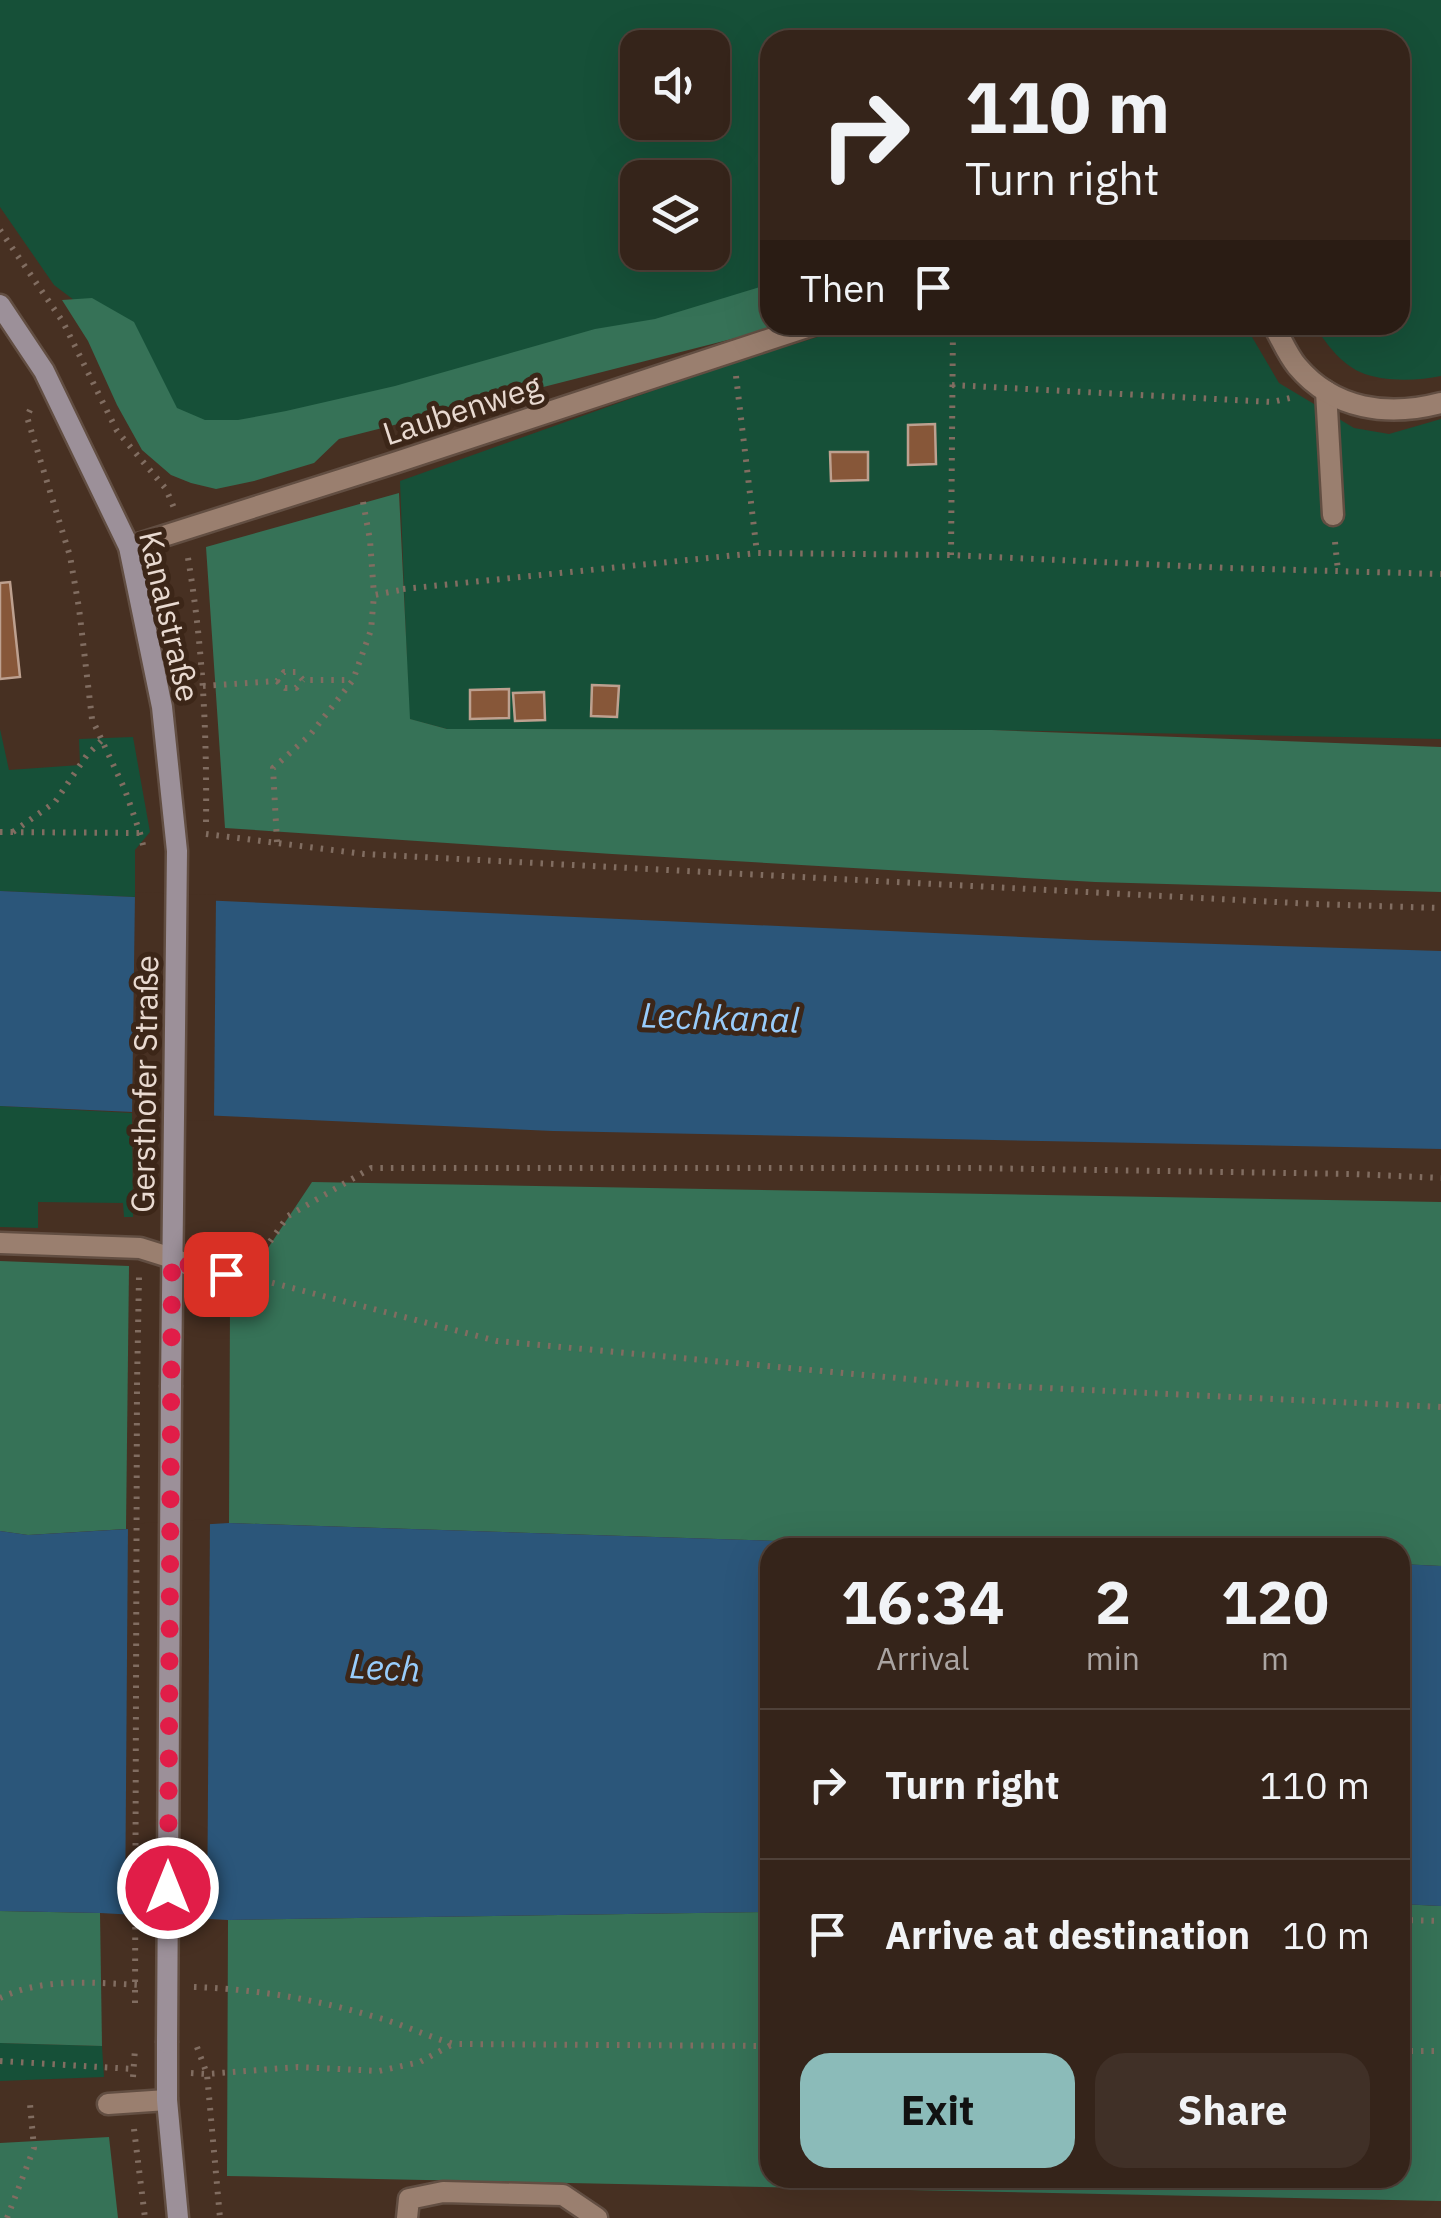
<!DOCTYPE html>
<meta charset="utf-8">
<style>
body{margin:0;font-family:"IBM Plex Sans",sans-serif;background:#403027;color:#f1f3f6;height:100vh;display:flex;flex-direction:column;font-size:38px;white-space:nowrap}
*{box-sizing:border-box;margin:0}
p{font-size:32px;color:#aaa4a2}
.icon{flex:none;width:55px;height:55px;fill:none;stroke:currentColor;stroke-width:2;stroke-linecap:round;stroke-linejoin:round}
.map{position:relative;flex:1;overflow:hidden}
.panel{position:absolute;left:760px;top:1538px;width:650px;height:650px;display:flex;flex-direction:column;background:#35241a;border-radius:30px;box-shadow:0 10px 40px #0002,0 0 0 2px #4f4139}
.panel>*{flex:none}
.guide{position:absolute;left:760px;top:30px;width:650px;height:305px;border-radius:30px;box-shadow:0 10px 40px #0002,0 0 0 2px #4f4139;background:#35241a;color:#f1f3f6;overflow:hidden}
.tools{position:absolute;left:620px;top:30px;display:grid;gap:20px}
.tools a{display:grid;place-items:center;width:110px;height:110px;border-radius:20px;background:#35241a;box-shadow:0 10px 40px #0002,0 0 0 2px #4f4139;font-size:50px}
.pin{position:absolute;display:grid;place-items:center;width:85px;height:85px;color:#fff;margin:-42px;border-radius:20px;box-shadow:0 5px 15px #0006}
.me{position:absolute;width:110px;margin:-55px;rotate:0deg;stroke-linejoin:round;filter:drop-shadow(0 0 8px #0008)}
.turn{display:flex;align-items:center;gap:35px;height:210px;padding:0 40px;font-size:45px}
.turn .icon{width:130px;height:130px;stroke-width:2.5}
.turn b{display:block;font-size:70px;line-height:85px}
.then{display:flex;align-items:center;height:95px;padding:0 40px;background:#0003;gap:20px;font-size:38px}
.eta{display:flex;justify-content:space-evenly;align-items:center;height:170px;text-align:center}
.eta b{font-size:60px;font-weight:800;line-height:70px}
.cta{display:flex;gap:20px;margin-top:auto;padding:20px 40px}
.cta a{flex:1;height:115px;border-radius:30px;background:#8bbbb9;color:#111;font-size:40px;font-weight:800;line-height:115px;text-align:center}
.cta a+a{background:#403027;color:#f1f3f6}
ul{padding:0;list-style:none}
li{display:flex;align-items:center;gap:30px;height:150px;padding:0 40px;border-top:2px solid #4f4139}
li div{flex:1}
li b{display:block;font-size:38px}
li em{font-style:normal}
.map>svg:first-child{display:block}
</style>
<div class="map">
<svg width="1441" height="2218" viewBox="0 0 1441 2218">
<rect width="100%" height="100%" fill="#473022"/>
<g fill="#165038" fill-rule="evenodd">
<path d="M 0,0 L 1441,0 L 1441,376 C 1417,381 1382,382 1360,372 C 1340,363 1325,342 1314,325 L 1400,325 L 1400,40 L 770,40 L 770,311 L 247,452 L 165,420 L 127,340 L 54,285 L 0,207 ZM 638,48 L 712,48 L 712,122 L 638,122 ZM 638,178 L 712,178 L 712,252 L 638,252 Z"/>
<polygon points="857,325 1245,325 1279,383 1354,428 1389,434 1441,419 1441,739 992,730 447,729 409,719 400,481 719,367"/>
<polygon points="0,729 9,770 80,765 79,739 133,737 150,832 135,850 135,897 0,891"/>
<polygon points="0,1106 132,1113 133,1217 124,1217 123,1203 38,1202 38,1228 0,1227"/>
<polygon points="0,2043 102,2046 104,2077 0,2081"/>
</g>
<g fill="#367257">
<polygon points="770,284 770,325 787,325 339,439 314,463 254,481 216,489 191,483 171,475 142,450 117,405 88,341 62,300 92,298 134,322 177,408 205,420 238,420 286,411 395,386 595,329 655,319"/>
<polygon points="399,493 410,719 447,729 992,730 1441,747 1441,892 1095,882 612,854 225,828 206,547"/>
<polygon points="312,1182 1441,1202 1441,1566 1400,1564 1400,1548 961,1547 229,1523 230,1305"/>
<polygon points="0,1261 129,1266 126,1529 28,1535 0,1531"/>
<polygon points="1400,1904 1441,1906 1441,2201 227,2176 228,1920 770,1912 770,2178 1400,2178"/>
<polygon points="0,1911 100,1913 102,2046 0,2043"/>
<polygon points="109,2137 118,2218 0,2218 0,2143"/>
</g>
<g fill="#2b567a">
<polygon points="0,891 1088,940 1441,951 1441,1149 553,1131 0,1106"/>
<polygon points="229,1523 961,1547 770,1548 770,1912 228,1920 100,1913 0,1911 0,1531 28,1535"/>
<polygon points="1400,1564 1441,1566 1441,1906 1400,1904"/>
</g>
<g fill="#473022">
<polygon points="135,892 216,895 214,1121 132,1118"/>
<polygon points="210,1519 207,1924 125,1919 128,1524"/>
</g>
<g fill="#875739" stroke="#bda08f" stroke-width="2.5">
<polygon points="935,424 936,464 908,465 908,425"/>
<polygon points="830,452 868,452 868,480 831,481"/>
<polygon points="10,582 20,677 0,679 0,583"/>
<polygon points="592,685 619,686 617,717 591,716"/>
<polygon points="509,689 509,718 470,719 470,690"/>
<polygon points="544,692 545,720 515,721 513,693"/>
</g>
<g fill="none" stroke-linecap="round" stroke-linejoin="round">
<g stroke="#624e42" stroke-width="25">
<g id="service">
<polyline points="1326,391 1333,515"/>
<polyline points="0,1243 140,1248 172,1258 205,1272"/>
<polyline points="108,2104 167,2100"/>
<polyline points="407,2218 409,2199 443,2192 563,2195 597,2218"/>
</g>
</g>
<g stroke="#624e42" stroke-width="25">
<g id="minor">
<path d="M 1273,325 C 1281,338 1287,354 1297,366 C 1334,410 1388,417 1441,403"/>
<polyline points="129,547 397,462 813,325"/>
</g>
</g>
<g stroke="#624e42" stroke-width="25">
<g id="secondary">
<polyline points="0,305 44,371 129,547 162,707 177,851 171,1385"/>
<polyline points="167,2043 167,2100 178,2218"/>
</g>
</g>
<g stroke="#816d61" stroke-width="6" stroke-dasharray="2.5 8" stroke-linecap="butt">
<polyline points="0,230 63,322 117,431 166,489 174,508"/>
<polyline points="736,376 757,553"/>
<polyline points="952,385 1272,402 1290,398"/>
<polyline points="30,410 27,417 70,556 79,608 92,719 125,790 140,833 145,853"/>
<polyline points="363,502 370,540 374,595"/>
<polyline points="1335,542 1338,571"/>
<polyline points="951,555 953,325"/>
<path d="M 188,558 C 203,646 207,734 206,824"/>
<polyline points="403,589 757,553 951,555 1228,568 1441,574"/>
<polyline points="277,681 285,688 296,688 303,680"/>
<polyline points="203,686 277,681 284,672 296,672 303,680 351,680"/>
<polyline points="0,832 140,833"/>
<polyline points="13,832 55,802 87,755 101,741"/>
<polyline points="206,834 364,854 1314,904 1441,908"/>
<polyline points="277,842 273,768 310,735 353,680 371,630 374,595 406,589"/>
<polyline points="231,1275 246,1276 497,1341 962,1384 1441,1407"/>
<polyline points="246,1276 288,1216 371,1168 973,1168 1354,1174 1441,1178"/>
<polyline points="137,1385 139,1276"/>
<polyline points="1400,1920 1441,1921"/>
<path d="M 194,1987 C 255,1989 314,1999 372,2016 C 400,2023 426,2036 454,2044 L 770,2046"/>
<path d="M 0,1998 C 44,1977 94,1983 142,1985"/>
<polyline points="197,2047 207,2074 220,2218"/>
<polyline points="1400,2051 1441,2051"/>
<polyline points="0,2061 134,2069"/>
<polyline points="191,2073 207,2074 298,2067 379,2071 420,2062 453,2044"/>
<polyline points="133,2077 135,2049"/>
<polyline points="134,2129 145,2218"/>
<polyline points="7,2218 34,2148 30,2104"/>
</g>
<use href="#service" stroke="#9a7f6f" stroke-width="20"/>
<use href="#minor" stroke="#9a7f6f" stroke-width="20"/>
<use href="#secondary" stroke="#9c9099" stroke-width="20"/>
<g stroke="#624e42" stroke-width="25" stroke-linecap="butt">
<polyline id="secondary-bridge" points="167,2043 171,1385"/>
</g>
<polyline stroke="#816d61" stroke-width="6" stroke-dasharray="2.5 8" stroke-linecap="butt" points="135,2003 137,1385"/>
<use href="#secondary-bridge" stroke="#9c9099" stroke-width="20"/>
</g>
<g fill="none" stroke-linecap="round" stroke-linejoin="round">
<polyline stroke="#e11d48" stroke-width="18" stroke-dasharray="0 32.4" points="168,1888 172,1258 205,1272 226,1274"/>
</g>
<g text-anchor="middle" dominant-baseline="central" stroke-width="10" stroke-linejoin="round" paint-order="stroke">
<g font-size="32" fill="#e9dad1" stroke="#3c2618">
<text transform="translate(462 409) rotate(-18)">Laubenweg</text>
<text transform="translate(170 616) rotate(77)">Kanalstraße</text>
<text transform="translate(144 1084) rotate(-89)">Gersthofer Straße</text>
</g>
<g font-size="35" font-style="italic" fill="#98ccfb" stroke="#3c2618">
<text transform="translate(720 1017) rotate(2)">Lechkanal</text>
<text transform="translate(385 1667) rotate(3)">Lech</text>
</g>
</g>
</svg>
<div class="tools">
<a><svg class="icon" aria-label="sound" viewBox="0 0 24 24"><path d="M4 9h4l5-4v14l-5-4H4zM17 9q2 3 0 6"/></svg></a>
<a><svg class="icon" aria-label="layers" viewBox="0 0 24 24"><path d="M12 4l9 5-9 5-9-5zM3 14l9 5 9-5"/></svg></a>
</div>
<div class="pin" style="left:226px;top:1274px;background:#d93025"><svg class="icon" aria-label="arrive" viewBox="0 0 24 24"><path d="M6 21V4h12l-3 4 3 4H6"/></svg></div>
<svg class="me" style="left:168px;top:1888px" viewBox="-20 -20 40 40"><circle r="17" fill="#e11d48" stroke="#fff" stroke-width="3"/><path d="M0-11L8 9 0 5-8 9z" fill="#fff"/></svg>
<div class="guide">
<div class="turn"><svg class="icon" aria-label="right" viewBox="0 0 24 24"><path d="M7 20v-9h11M14 6l5 5-5 5"/></svg><div><b>110 m</b>Turn right</div></div>
<div class="then">Then<svg class="icon" aria-label="arrive" viewBox="0 0 24 24"><path d="M6 21V4h12l-3 4 3 4H6"/></svg></div>
</div>
<section class="panel">
<div class="eta">
<div><b>16:34</b><p>Arrival</p></div>
<div><b>2</b><p>min</p></div>
<div><b>120</b><p>m</p></div>
</div>
<ul>
<li><svg class="icon" aria-label="right" viewBox="0 0 24 24"><path d="M7 20v-9h11M14 6l5 5-5 5"/></svg><div><b>Turn right</b></div><em>110 m</em></li>
<li><svg class="icon" aria-label="arrive" viewBox="0 0 24 24"><path d="M6 21V4h12l-3 4 3 4H6"/></svg><div><b>Arrive at destination</b></div><em>10 m</em></li>
</ul>
<div class="cta"><a>Exit</a><a>Share</a></div>
</section>
</div>
